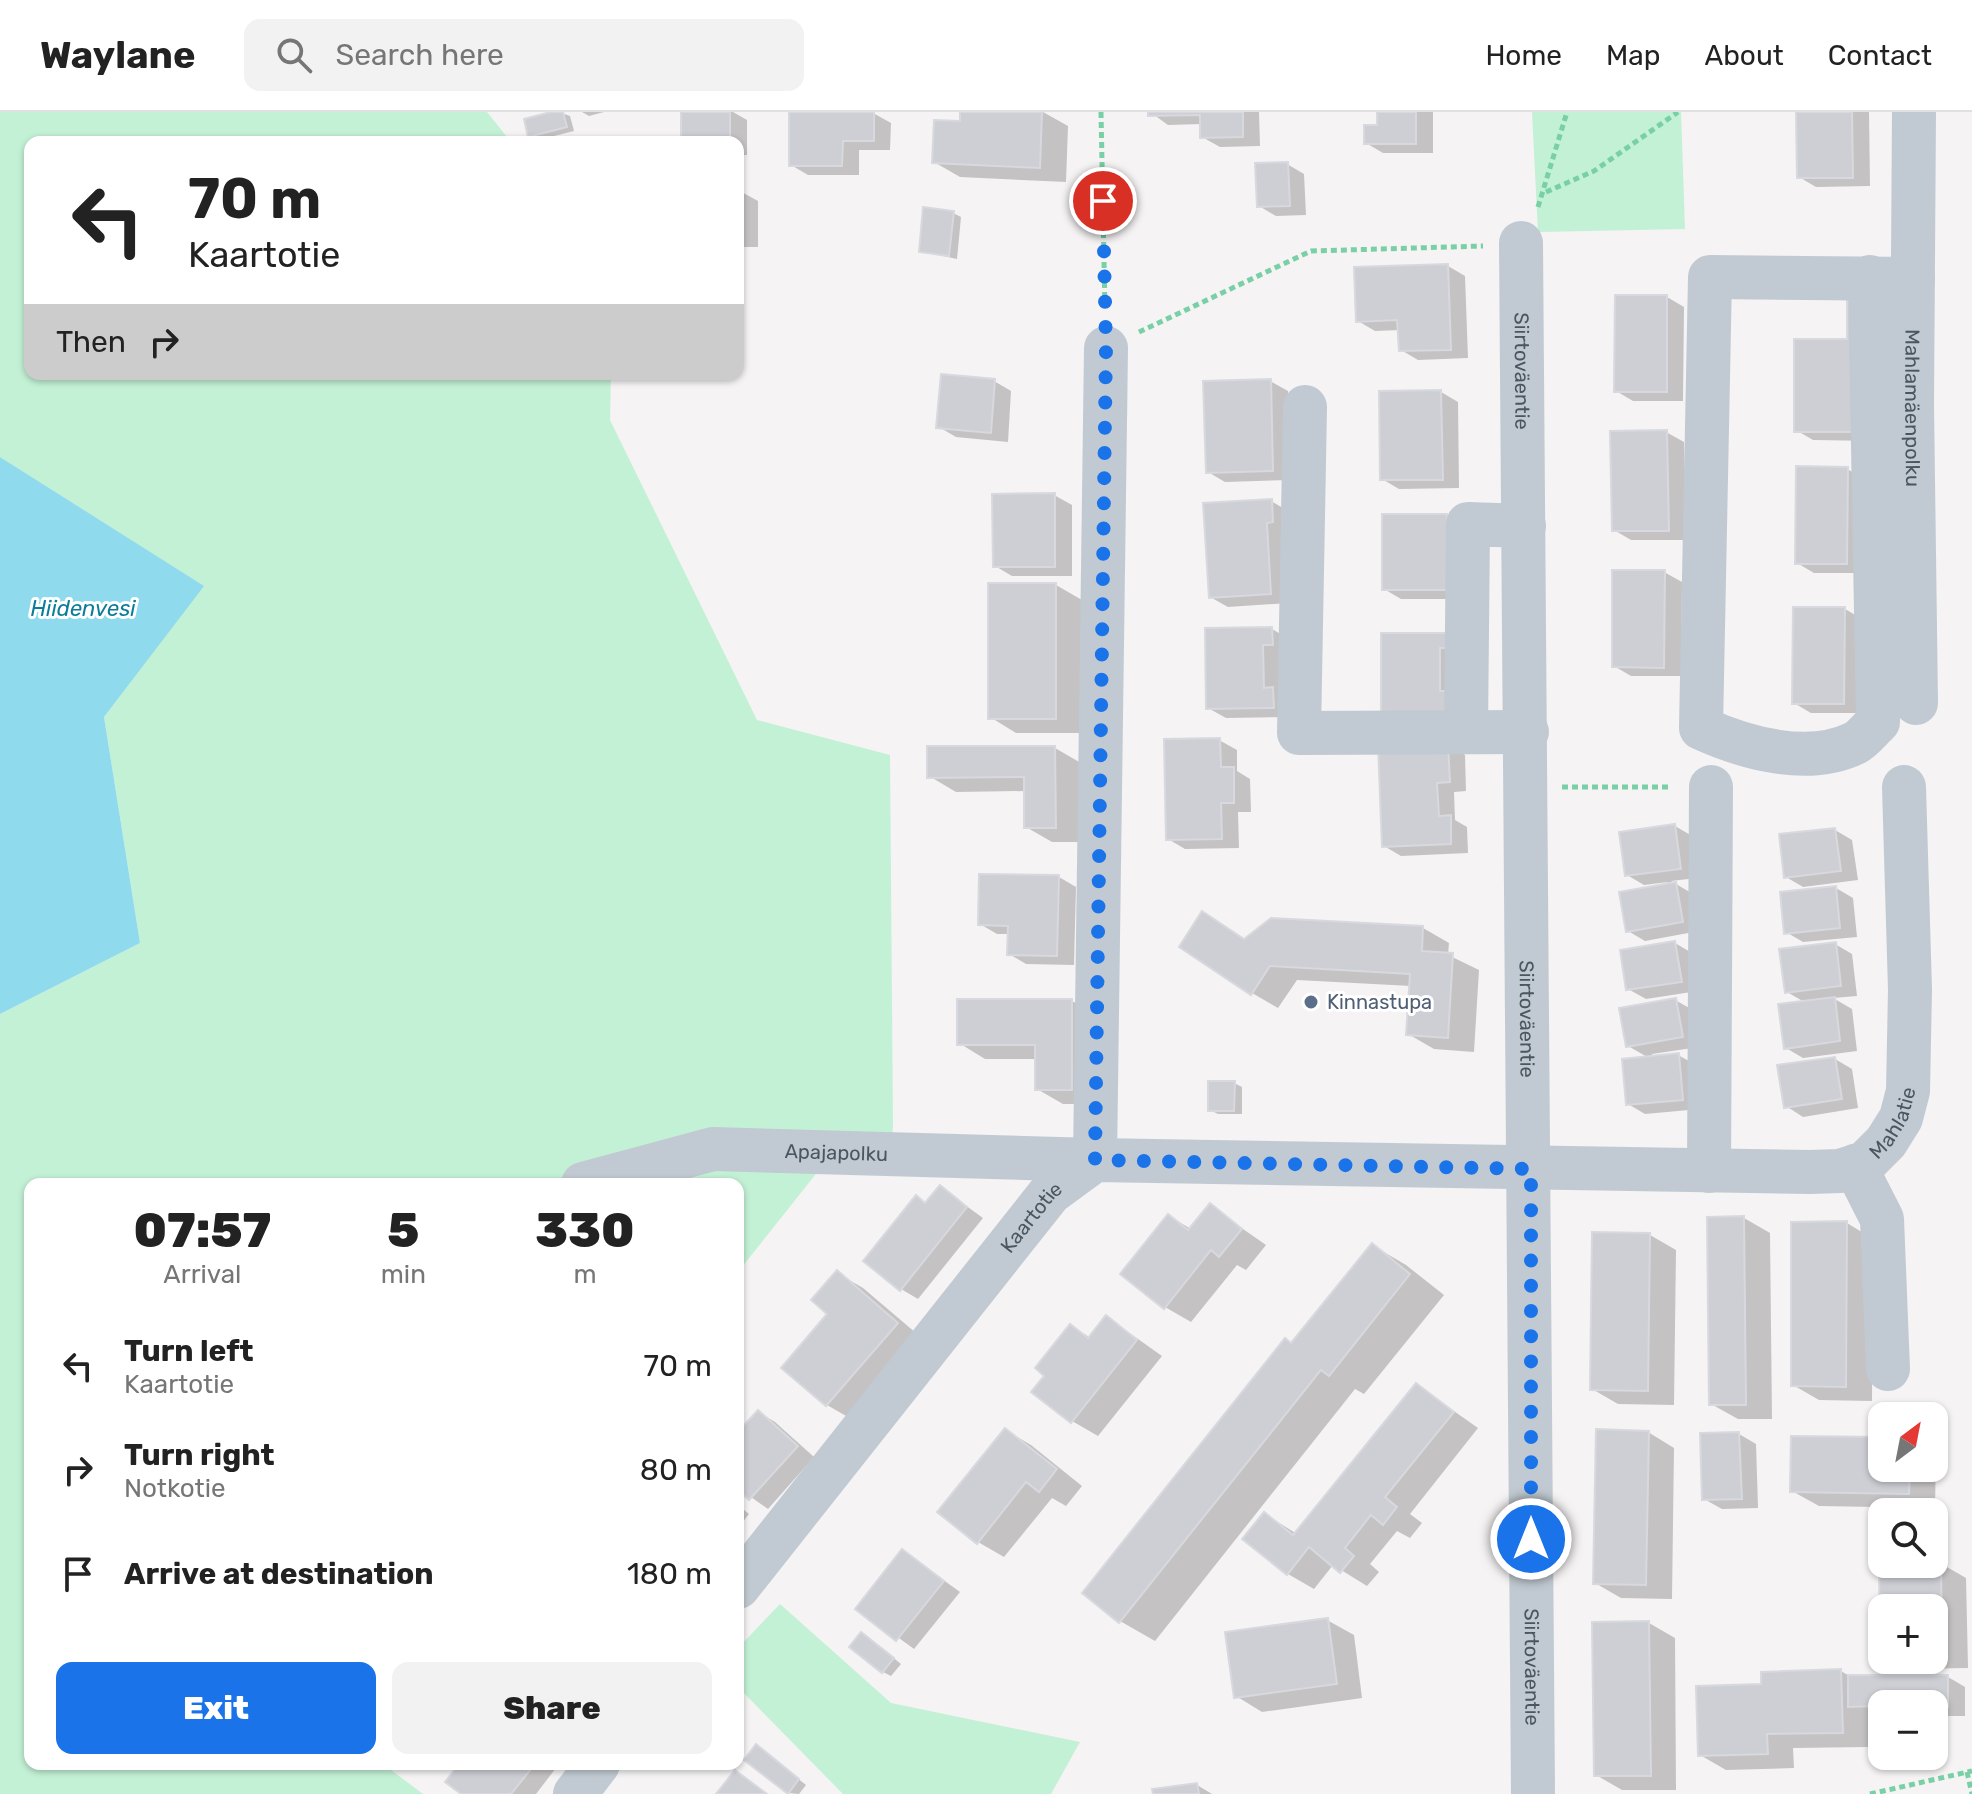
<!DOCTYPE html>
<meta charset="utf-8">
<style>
body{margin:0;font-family:Rubik,sans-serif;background:#f2f2f2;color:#222;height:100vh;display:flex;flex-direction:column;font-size:30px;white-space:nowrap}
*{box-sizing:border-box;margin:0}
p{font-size:26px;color:#767676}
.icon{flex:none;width:44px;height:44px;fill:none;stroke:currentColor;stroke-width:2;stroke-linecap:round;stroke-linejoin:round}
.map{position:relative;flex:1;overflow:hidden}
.sheet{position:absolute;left:24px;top:1066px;width:720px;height:592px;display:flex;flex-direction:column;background:#fff;border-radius:16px;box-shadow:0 2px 6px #0004}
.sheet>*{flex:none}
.banner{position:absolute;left:24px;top:24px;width:720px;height:244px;border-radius:16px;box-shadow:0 2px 6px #0004;background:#fff;color:#222;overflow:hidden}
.needle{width:52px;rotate:32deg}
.buttons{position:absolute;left:1868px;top:1290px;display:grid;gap:16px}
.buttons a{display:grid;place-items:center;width:80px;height:80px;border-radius:16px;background:#fff;box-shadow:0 2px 6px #0004;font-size:40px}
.pin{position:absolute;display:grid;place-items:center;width:68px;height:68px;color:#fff;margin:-34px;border:4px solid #fff;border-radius:50%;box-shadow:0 2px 8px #0007}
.me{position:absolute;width:88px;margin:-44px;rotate:0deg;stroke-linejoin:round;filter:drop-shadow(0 0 6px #0008)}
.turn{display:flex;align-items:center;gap:28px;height:168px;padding:0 32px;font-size:36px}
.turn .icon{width:104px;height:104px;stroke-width:2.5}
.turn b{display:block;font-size:56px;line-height:68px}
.then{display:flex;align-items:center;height:76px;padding:0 32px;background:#0003;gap:16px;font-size:30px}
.eta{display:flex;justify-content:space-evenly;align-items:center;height:136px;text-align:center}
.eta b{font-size:48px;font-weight:800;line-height:56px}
.primary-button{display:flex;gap:16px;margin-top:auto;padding:16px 32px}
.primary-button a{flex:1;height:92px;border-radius:16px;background:#1a73e8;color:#fff;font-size:32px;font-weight:800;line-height:92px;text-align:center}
.primary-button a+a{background:#f2f2f2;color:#222}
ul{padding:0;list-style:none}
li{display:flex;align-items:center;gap:24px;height:104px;padding:0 32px}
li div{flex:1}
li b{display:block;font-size:30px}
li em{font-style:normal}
header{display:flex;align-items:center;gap:48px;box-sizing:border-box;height:112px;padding:0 40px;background:#fff;border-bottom:2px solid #e0e0e0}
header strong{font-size:38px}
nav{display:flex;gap:44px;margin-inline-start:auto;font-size:28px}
.search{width:560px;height:72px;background:#f2f2f2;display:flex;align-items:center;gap:20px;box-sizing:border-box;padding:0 28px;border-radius:16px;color:#767676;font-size:30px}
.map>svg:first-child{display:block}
</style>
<header>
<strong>Waylane</strong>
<div class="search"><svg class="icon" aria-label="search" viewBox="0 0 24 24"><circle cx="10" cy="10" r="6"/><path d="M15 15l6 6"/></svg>Search here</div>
<nav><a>Home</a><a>Map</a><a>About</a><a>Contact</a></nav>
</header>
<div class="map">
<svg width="1972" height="1682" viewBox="0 0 1972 1682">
<rect width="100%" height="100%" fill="#f5f3f3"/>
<g fill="#c3f1d5">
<polygon points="0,0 487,0 511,30 30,30 30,262 611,262 610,308 757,608 890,643 893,1014 888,1060 819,1058 738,1160 738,1072 30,1072 30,1652 383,1652 423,1682 0,1682 0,902 140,831 104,605 203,474 0,345"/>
<polygon points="1532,0 1681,0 1685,117 1538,120"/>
<polygon points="780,1492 891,1591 1080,1630 1051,1682 843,1682 738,1575 738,1536"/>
</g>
<polygon fill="#90daee" points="0,345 204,474 104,605 140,831 0,902"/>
<g fill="#0003">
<polygon points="559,0 570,4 574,19 538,28 530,24"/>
<polygon points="582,0 604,0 589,4"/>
<polygon points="683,0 733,0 747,8 747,43 738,43 738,30 683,30"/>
<polygon points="791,0 873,1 891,11 890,38 859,38 859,63 808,63 791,53"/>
<polygon points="962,0 1043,0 1068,14 1066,70 960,65 934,50 962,11"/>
<polygon points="1150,0 1259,0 1260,34 1220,35 1202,25 1202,12 1168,13"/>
<polygon points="1379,0 1433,0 1433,41 1383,41 1366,31 1379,15"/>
<polygon points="1798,0 1869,0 1870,74 1816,75 1799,65"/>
<polygon points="1287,52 1304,62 1306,103 1276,104 1259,94"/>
<polygon points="738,78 758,89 758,135 738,135"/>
<polygon points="953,101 961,105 957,147 921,139"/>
<polygon points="1448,154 1465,164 1468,246 1418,248 1401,238 1400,218 1375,219 1358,209"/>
<polygon points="1667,185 1684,195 1683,289 1633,289 1616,279"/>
<polygon points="1796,229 1878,329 1813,328 1796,318"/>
<polygon points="994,269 1011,279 1008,330 956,325 939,315"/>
<polygon points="1270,269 1288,279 1290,368 1225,370 1208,360"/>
<polygon points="1441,280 1458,290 1459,376 1399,377 1382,367"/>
<polygon points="1666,320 1684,330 1686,428 1631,428 1614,418"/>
<polygon points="1847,357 1865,367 1864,461 1814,461 1797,451"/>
<polygon points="1054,383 1072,393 1072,464 1012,464 995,454"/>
<polygon points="1271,389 1288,399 1288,491 1228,495 1210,485"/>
<polygon points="1446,404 1463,414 1464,487 1401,487 1384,477"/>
<polygon points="1664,460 1682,470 1681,564 1631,564 1614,554"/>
<polygon points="1056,473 1082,488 1082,621 1016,621 990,605"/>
<polygon points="1845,497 1862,507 1861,601 1811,601 1794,591"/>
<polygon points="1272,517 1289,527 1290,605 1226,606 1208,596"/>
<polygon points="1447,523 1456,585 1401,609"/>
<polygon points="1219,628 1237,638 1237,659 1250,667 1251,700 1238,700 1239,736 1185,737 1168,727"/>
<polygon points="1448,633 1465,643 1466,679 1454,680 1455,708 1467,715 1468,741 1401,744 1384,734"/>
<polygon points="1055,636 1081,651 1081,730 1052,730 1026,715 1026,679 956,680 929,664"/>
<polygon points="1675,714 1692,724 1697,766 1671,769 1693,782 1699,819 1645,829 1628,819 1668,770 1644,773 1627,763"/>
<polygon points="1835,718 1852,728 1858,768 1803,775 1786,765"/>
<polygon points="1059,765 1076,775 1074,853 1026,852 1009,842 1009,822 997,822 980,812"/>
<polygon points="1836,776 1853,786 1857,825 1803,830 1786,820"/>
<polygon points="1423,816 1449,831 1448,843 1479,858 1474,940 1434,937 1408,922 1411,874 1297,868 1278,896 1252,881 1246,828"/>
<polygon points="1675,831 1692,841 1698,879 1646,887 1628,877"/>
<polygon points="1835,832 1852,842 1857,884 1833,886 1852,897 1857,939 1803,946 1786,936 1806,891 1787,880"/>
<polygon points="1675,888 1693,898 1699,935 1652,942 1652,946 1678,943 1696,953 1700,997 1645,1002 1628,992 1649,946 1628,934"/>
<polygon points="1072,889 1098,904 1098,992 1063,992 1037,977 1037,947 985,947 959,931"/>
<polygon points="1835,947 1852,957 1858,996 1803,1005 1786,994"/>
<polygon points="1234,971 1242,975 1242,1002 1218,1002 1210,998"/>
<polygon points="940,1075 983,1106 918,1187 901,1177 917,1086 927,1092"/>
<polygon points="1210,1094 1266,1133 1246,1158 1237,1153 1191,1210 1165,1195 1169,1104 1191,1117"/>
<polygon points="1744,1106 1770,1121 1772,1307 1738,1307 1711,1292"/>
<polygon points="1847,1111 1873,1127 1872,1289 1819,1288 1793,1273"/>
<polygon points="1650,1123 1676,1138 1674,1293 1618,1292 1592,1277"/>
<polygon points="1372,1133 1406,1153 1444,1183 1364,1282 1355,1277 1155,1529 1120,1509 1293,1232"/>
<polygon points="837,1161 863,1176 923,1227 853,1308 827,1293 830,1202"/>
<polygon points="1107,1205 1162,1244 1098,1324 1072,1309 1047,1264 1071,1214 1091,1226"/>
<polygon points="1417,1273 1478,1316 1410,1402 1422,1411 1410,1426 1397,1419 1370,1452 1379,1460 1367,1474 1333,1453 1314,1477 1288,1462 1265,1402 1297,1422"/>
<polygon points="758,1300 775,1310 814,1345 768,1397 738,1376 738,1323"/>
<polygon points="1005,1318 1031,1333 1082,1374 1066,1394 1052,1386 1004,1445 978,1430"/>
<polygon points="1648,1320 1674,1336 1672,1487 1621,1486 1595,1471"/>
<polygon points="1739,1322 1756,1332 1758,1396 1722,1397 1704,1387"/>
<polygon points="1882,1327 1882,1356 1934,1356 1936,1343 1935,1396 1819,1394 1792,1379"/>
<polygon points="738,1393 749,1402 738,1416"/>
<polygon points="903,1439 960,1480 914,1537 858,1496"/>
<polygon points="1940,1451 1966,1466 1968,1556 1908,1557 1893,1548 1934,1548 1934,1496 1882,1496 1882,1534 1881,1452"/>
<polygon points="1327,1508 1354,1523 1362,1586 1262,1600 1236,1584"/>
<polygon points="1649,1511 1675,1526 1676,1678 1622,1678 1596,1663"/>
<polygon points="870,1527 901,1552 891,1564 883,1560"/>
<polygon points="1841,1559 1851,1565 1948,1565 1965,1575 1965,1604 1934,1604 1934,1592 1882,1592 1882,1604 1868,1604 1869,1635 1793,1636 1794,1656 1726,1658 1700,1643 1763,1574"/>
<polygon points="764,1640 806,1673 799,1682 788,1681"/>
<polygon points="462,1652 559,1652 536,1682 464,1682"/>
<polygon points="1197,1673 1212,1682 1155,1682"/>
</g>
<g fill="#cdcfd5" stroke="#d7d9de" stroke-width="2">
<polygon points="551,0 563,0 567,15 528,25 524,7"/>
<rect x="681" y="0" width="49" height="30"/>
<polygon points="789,0 874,0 874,29 843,29 842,54 789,54"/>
<polygon points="960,0 1042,0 1040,56 932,51 934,8 960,9"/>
<polygon points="1148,0 1243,0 1243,25 1200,26 1200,3 1148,4"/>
<polygon points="1377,0 1416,0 1416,32 1364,32 1364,13 1377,13"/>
<polygon points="1796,0 1852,0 1853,66 1797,66"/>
<polygon points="1288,50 1290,94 1257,95 1255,51"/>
<polygon points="923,95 954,99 949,144 919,140"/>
<polygon points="1448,152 1451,238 1399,239 1397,208 1356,210 1354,155"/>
<polygon points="1615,183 1667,183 1667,280 1614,280"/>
<polygon points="1847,189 1862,189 1861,320 1794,320 1794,227 1847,227"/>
<polygon points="941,262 995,267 991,321 936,316"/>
<polygon points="1271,267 1273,359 1206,361 1203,269"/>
<polygon points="1441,278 1443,368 1380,368 1379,279"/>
<polygon points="1667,318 1669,419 1612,419 1610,319"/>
<polygon points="1796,354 1848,355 1847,452 1795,452"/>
<polygon points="1055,381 1055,455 993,455 992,382"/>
<polygon points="1272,387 1273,410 1267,411 1271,482 1209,486 1203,391"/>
<rect x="1382" y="402" width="65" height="76"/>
<polygon points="1612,458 1665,458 1664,556 1612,555"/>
<rect x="988" y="471" width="68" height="136"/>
<polygon points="1793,495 1845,495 1844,592 1792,592"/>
<polygon points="1272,515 1273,533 1263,533 1264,576 1273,575 1274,596 1206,597 1205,516"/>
<polygon points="1381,521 1448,521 1448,536 1440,536 1440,579 1450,579 1451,600 1381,600"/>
<polygon points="1220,626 1221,655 1234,655 1234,691 1221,691 1222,727 1166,728 1164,627"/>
<polygon points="1448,631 1450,670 1437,671 1439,704 1451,703 1451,732 1382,735 1378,634"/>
<polygon points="927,634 1055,634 1056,716 1024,716 1024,665 927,666"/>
<polygon points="1675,712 1681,757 1625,764 1619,720"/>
<polygon points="1835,716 1841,759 1784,766 1779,722"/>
<polygon points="979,762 1059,763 1057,844 1007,843 1008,814 978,813"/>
<polygon points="1676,770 1683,810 1626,820 1619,780"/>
<polygon points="1836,774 1840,816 1784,822 1780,780"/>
<polygon points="1202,799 1244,827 1271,806 1423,814 1422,839 1453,841 1448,926 1406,923 1410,862 1270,854 1251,883 1179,835"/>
<polygon points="1675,829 1682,870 1626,878 1620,838"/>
<polygon points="1836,830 1841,874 1785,881 1779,837"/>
<polygon points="1835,885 1840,929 1784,937 1778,892"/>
<polygon points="1676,886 1683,925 1626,935 1619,896"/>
<polygon points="957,887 1072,887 1072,978 1035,978 1035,933 957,933"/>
<polygon points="1679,941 1683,988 1626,993 1622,947"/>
<polygon points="1835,945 1842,987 1784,996 1777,953"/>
<polygon points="1208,969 1235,969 1234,999 1208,999"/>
<polygon points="940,1073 967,1095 900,1179 863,1149 916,1083 925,1091"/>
<polygon points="1210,1091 1242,1117 1219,1145 1211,1138 1164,1197 1120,1162 1168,1102 1188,1118"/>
<polygon points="1744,1104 1746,1293 1709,1293 1707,1105"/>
<polygon points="1847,1109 1846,1275 1791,1274 1791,1110"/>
<polygon points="1592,1120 1650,1121 1648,1279 1590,1278"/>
<polygon points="1372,1131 1410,1162 1329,1264 1321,1258 1119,1511 1082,1481 1285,1226 1291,1231"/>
<polygon points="837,1158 898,1211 826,1294 781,1256 827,1202 811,1188"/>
<polygon points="1106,1203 1137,1228 1071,1311 1031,1280 1044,1264 1035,1256 1070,1212 1088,1226"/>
<polygon points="1416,1271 1454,1300 1385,1385 1397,1395 1383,1413 1371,1403 1345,1436 1354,1444 1340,1461 1309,1435 1287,1463 1242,1427 1264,1400 1293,1423"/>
<polygon points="758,1298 798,1334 749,1388 738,1378 738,1320"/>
<polygon points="1005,1316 1057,1357 1039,1380 1026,1370 977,1432 937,1400"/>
<polygon points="1596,1317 1649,1319 1646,1473 1593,1472"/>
<polygon points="1739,1320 1742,1387 1702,1388 1700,1321"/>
<polygon points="1791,1324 1882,1325 1882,1356 1910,1356 1909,1382 1790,1380"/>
<polygon points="902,1437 944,1469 896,1529 855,1497"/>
<polygon points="1934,1449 1941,1449 1942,1542 1934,1542 1934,1496 1882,1496 1880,1543 1879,1450"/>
<polygon points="1328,1506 1337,1572 1234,1586 1225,1520"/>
<polygon points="1649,1509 1651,1664 1594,1664 1592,1510"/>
<polygon points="861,1520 894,1546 882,1561 849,1535"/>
<polygon points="1841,1557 1843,1621 1767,1622 1768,1642 1698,1644 1696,1574 1761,1572 1761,1560"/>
<polygon points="1848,1563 1948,1563 1948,1595 1934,1595 1934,1592 1848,1595"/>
<polygon points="756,1632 799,1667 788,1682 744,1648"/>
<polygon points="459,1652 535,1652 511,1682 461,1682 445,1670"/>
<polygon points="735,1658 767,1682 716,1682"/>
<polygon points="1197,1671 1199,1682 1153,1682 1152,1677"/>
</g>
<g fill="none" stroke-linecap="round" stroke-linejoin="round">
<g stroke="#7ad0a6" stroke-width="5" stroke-dasharray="6 4" stroke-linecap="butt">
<polyline points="1101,0 1105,199"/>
<polyline points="1546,80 1594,59 1678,0"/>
<polyline points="1538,95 1567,0"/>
<polyline points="1139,220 1311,139 1483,134"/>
<polyline points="1562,675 1672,675"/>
<polyline points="1967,1660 1972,1682"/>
<polyline points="1870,1682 1972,1659"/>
</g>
<g stroke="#c1cad2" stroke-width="44">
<path id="s1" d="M 1914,0 L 1912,292 L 1916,591"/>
<path id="s2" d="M 1521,131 L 1533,1682"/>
<path d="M 1870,165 L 1878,610 C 1871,616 1863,627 1855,631 C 1808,654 1745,636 1701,616 L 1710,165 L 1913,167"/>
<polyline points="1305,295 1299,621 1527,620"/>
<polyline points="1466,620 1468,412 1524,414"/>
<polyline points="1855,1054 1882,1107 1888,1257"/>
<polyline points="1709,1059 1711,675"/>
<path id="s3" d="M 583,1072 L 713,1037 L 1095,1048 L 1106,236"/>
<path id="s4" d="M 738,1475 L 1050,1081 L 1095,1048 L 1810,1060 L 1840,1059 L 1865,1051 L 1886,1030 L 1901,1006 L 1908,979 L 1910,878 L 1904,675"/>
<polyline points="575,1682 598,1652"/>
</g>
</g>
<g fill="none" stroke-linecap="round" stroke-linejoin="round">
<polyline stroke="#1a73e8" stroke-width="14" stroke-dasharray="0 25.2" points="1103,89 1106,236 1095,1048 1531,1057 1531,1427"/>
</g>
<circle fill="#5c6f8a" stroke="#fff" stroke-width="3" cx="1311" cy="890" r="8"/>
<g text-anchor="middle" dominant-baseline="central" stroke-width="6" stroke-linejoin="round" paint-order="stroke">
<g font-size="20" fill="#4a5661" stroke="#fff">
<text stroke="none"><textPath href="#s2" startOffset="128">Siirtoväentie</textPath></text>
<text stroke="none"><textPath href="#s1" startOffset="296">Mahlamäenpolku</textPath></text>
<text stroke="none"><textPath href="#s2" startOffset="776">Siirtoväentie</textPath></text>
<text stroke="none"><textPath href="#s4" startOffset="1380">Mahlatie</textPath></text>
<text stroke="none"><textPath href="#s3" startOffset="258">Apajapolku</textPath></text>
<text stroke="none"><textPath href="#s4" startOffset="472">Kaartotie</textPath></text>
<text stroke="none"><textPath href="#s2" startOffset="1424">Siirtoväentie</textPath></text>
</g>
<g font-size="20" fill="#4e5e75" stroke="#fff" text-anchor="start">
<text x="1327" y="890">Kinnastupa</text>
</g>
<g font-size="22" font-style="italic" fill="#0c7c9b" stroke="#fff">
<text x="83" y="496">Hiidenvesi</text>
</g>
</g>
</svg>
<div class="buttons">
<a><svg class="needle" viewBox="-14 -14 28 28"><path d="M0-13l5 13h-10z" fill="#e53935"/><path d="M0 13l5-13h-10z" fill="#767676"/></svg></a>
<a><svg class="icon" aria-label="search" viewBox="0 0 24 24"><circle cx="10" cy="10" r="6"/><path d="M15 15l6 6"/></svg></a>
<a>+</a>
<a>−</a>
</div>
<div class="pin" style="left:1103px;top:89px;background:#d93025"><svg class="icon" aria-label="arrive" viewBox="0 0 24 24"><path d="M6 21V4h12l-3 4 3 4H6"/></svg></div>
<svg class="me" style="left:1531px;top:1427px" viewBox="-20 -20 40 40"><circle r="17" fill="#1a73e8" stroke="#fff" stroke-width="3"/><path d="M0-11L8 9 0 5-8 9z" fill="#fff"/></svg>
<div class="banner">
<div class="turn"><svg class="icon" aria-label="left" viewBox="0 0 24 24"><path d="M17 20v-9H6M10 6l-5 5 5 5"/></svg><div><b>70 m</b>Kaartotie</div></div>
<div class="then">Then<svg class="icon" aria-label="right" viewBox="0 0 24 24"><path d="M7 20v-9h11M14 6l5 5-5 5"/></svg></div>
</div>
<section class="sheet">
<div class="eta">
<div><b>07:57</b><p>Arrival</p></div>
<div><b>5</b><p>min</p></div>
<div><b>330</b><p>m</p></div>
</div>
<ul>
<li><svg class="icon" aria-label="left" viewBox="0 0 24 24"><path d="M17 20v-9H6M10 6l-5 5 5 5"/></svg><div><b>Turn left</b><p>Kaartotie</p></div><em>70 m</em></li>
<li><svg class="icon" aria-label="right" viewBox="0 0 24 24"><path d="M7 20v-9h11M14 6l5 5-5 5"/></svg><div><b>Turn right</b><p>Notkotie</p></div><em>80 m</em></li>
<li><svg class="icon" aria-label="arrive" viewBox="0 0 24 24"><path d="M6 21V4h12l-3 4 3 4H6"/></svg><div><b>Arrive at destination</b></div><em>180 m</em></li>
</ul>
<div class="primary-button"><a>Exit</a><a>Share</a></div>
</section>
</div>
